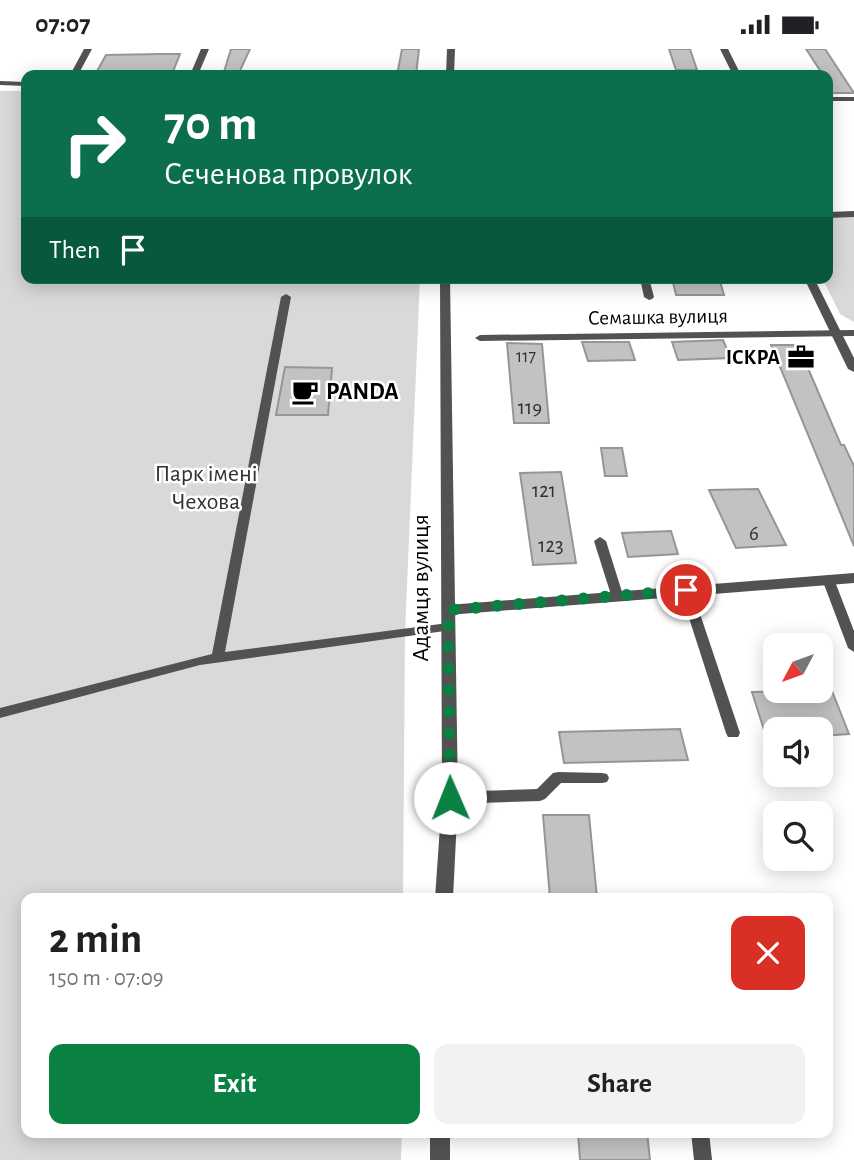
<!DOCTYPE html>
<meta charset="utf-8">
<style>
body{margin:0;font-family:"Alegreya Sans",sans-serif;background:#f2f2f2;color:#202124;height:100vh;display:flex;flex-direction:column;font-size:26px;white-space:nowrap}
*{box-sizing:border-box;margin:0}
p{font-size:23px;color:#757577}
.icon{flex:none;width:38px;height:38px;fill:none;stroke:currentColor;stroke-width:2;stroke-linecap:round;stroke-linejoin:round}
.map{position:relative;flex:1;overflow:hidden}
.details{position:absolute;left:21px;top:844px;width:812px;height:245px;display:flex;flex-direction:column;background:#fff;border-radius:14px;box-shadow:0 4px 18px #0003}
.details>*{flex:none}
.guide{position:absolute;left:21px;top:21px;width:812px;height:214px;border-radius:14px;box-shadow:0 4px 18px #0003;background:#0b6e4f;color:#fff;overflow:hidden}
.needle{width:46px;rotate:229deg}
.buttons{position:absolute;left:763px;top:584px;display:grid;gap:14px}
.buttons a{display:grid;place-items:center;width:70px;height:70px;border-radius:14px;background:#fff;box-shadow:0 4px 18px #0003;font-size:35px}
.pin{position:absolute;display:grid;place-items:center;width:60px;height:60px;color:#fff;margin:-30px;border:4px solid #fff;border-radius:50%;box-shadow:0 2px 7px #0007}
.me{position:absolute;width:77px;margin:-38px;rotate:359deg;stroke-linejoin:round;filter:drop-shadow(0 0 5px #0008)}
.turn{display:flex;align-items:center;gap:24px;height:147px;padding:0 28px;font-size:32px}
.turn .icon{width:91px;height:91px;stroke-width:2.5}
.turn b{display:block;font-size:49px;line-height:60px}
.then{display:flex;align-items:center;height:66px;padding:0 28px;background:#0003;gap:14px;font-size:26px}
.round{display:grid;place-items:center;flex:none;width:74px;height:74px;border-radius:14px;background:#f2f2f2}
.overview{display:flex;align-items:center;justify-content:space-between;height:119px;padding:0 28px}
h1{font-size:42px;font-weight:700;line-height:52px}
.button{display:flex;gap:14px;margin-top:auto;padding:14px 28px}
.button a{flex:1;height:80px;border-radius:14px;background:#0b8043;color:#fff;font-size:28px;font-weight:700;line-height:80px;text-align:center}
.button a+a{background:#f2f2f2;color:#202124}
.status{display:flex;justify-content:space-between;align-items:center;height:49px;padding:0 35px;background:#fff;direction:ltr}
.status svg{height:19px;fill:currentColor}
.map>svg:first-child{display:block}
</style>
<div class="status"><b>07:07</b><svg viewBox="0 0 49 12"><path d="M0 12V9h3v3zM5 12V6h3v6zM10 12V3h3v9zM15 12V0h3v12zM26 1h20v11H26zM47 4h2v5h-2z"/></svg></div>
<div class="map">
<svg width="854" height="1111" viewBox="0 0 854 1111">
<rect width="100%" height="100%" fill="#fff"/>
<g fill="#d9d9d9">
<polygon points="0,42 26,42 26,229 420,229 405,584 403,849 26,849 26,1083 402,1083 401,1111 0,1111"/>
<polygon points="828,168 854,168 854,273 840,265 822,229 828,229"/>
</g>
<g fill="#c2c2c2" stroke="#969696" stroke-width="2">
<polygon points="231,0 250,0 238,26 223,26"/>
<polygon points="402,0 419,0 416,26 397,26"/>
<polygon points="669,0 690,0 697,21 676,21"/>
<polygon points="806,0 825,0 854,44 828,44 828,26 823,26"/>
<polygon points="160,5 180,5 172,25 96,24 106,6"/>
<polygon points="672,229 719,229 724,246 676,246"/>
<polygon points="723,291 731,309 678,311 672,293"/>
<polygon points="582,293 629,293 635,311 588,312"/>
<polygon points="507,294 542,295 549,374 514,374"/>
<polygon points="771,296 798,296 841,396 844,396 854,417 854,497"/>
<polygon points="285,318 332,319 328,366 276,366"/>
<polygon points="601,399 622,399 627,427 605,427"/>
<polygon points="561,423 576,514 533,516 520,424"/>
<polygon points="758,440 786,496 736,499 709,441"/>
<polygon points="671,482 678,505 628,508 622,484"/>
<polygon points="832,642 849,685 821,687 821,681 764,681 752,643"/>
<polygon points="680,680 688,711 564,714 559,683"/>
<polygon points="543,766 589,766 597,849 550,849"/>
<polygon points="578,1083 647,1083 650,1111 580,1111"/>
</g>
<g fill="none" stroke-linecap="round" stroke-linejoin="round">
<g fill="#525252" fill-rule="evenodd">
<polygon points="640,229 649,229 654,248 652,250 649,251 644,248"/>
<polygon points="286,245 291,248 225,603 448,574 452,575 454,578 452,581 200,616 0,669 0,659 212,605 281,248"/>
<polygon points="854,281 854,287 480,292 475,289 480,286"/>
<polygon points="600,488 606,492 623,546 621,549 617,550 611,546 594,492"/>
<polygon points="828,526 834,530 854,582 854,603 848,599 822,530"/>
<polygon points="686,537 692,541 740,684 738,688 728,688 726,684 680,541"/>
<polygon points="558,723 602,724 607,725 609,729 607,733 602,734 561,734 545,750 540,752 450,755 445,753 443,749 445,745 450,743 537,740 553,724"/>
<polygon points="691,1083 709,1083 712,1111 694,1111"/>
</g>
<g fill="#525252" fill-rule="evenodd">
<polygon points="84,0 92,0 78,26 70,26"/>
<polygon points="201,0 209,0 198,26 190,26"/>
<polygon points="720,0 728,0 741,26 733,26"/>
<polygon points="0,32 26,33 26,37 0,36"/>
<rect x="828" y="48" width="26" height="4"/>
<polygon points="854,162 854,168 828,169 828,163"/>
<polygon points="804,229 814,229 854,309 854,323 848,320"/>
<polygon points="854,524 854,534 448,566 441,561 448,556"/>
</g>
<g fill="#525252" fill-rule="evenodd">
<polygon points="447,0 455,0 454,26 446,26"/>
<polygon points="440,229 450,229 458,749 453,849 435,849 442,749"/>
<rect x="430" y="1083" width="20" height="28"/>
</g>
</g>
<g fill="none" stroke-linecap="round" stroke-linejoin="round">
<polyline stroke="#0b8043" stroke-width="12" stroke-dasharray="0 21.6" points="450,749 448,561 686,541"/>
</g>
<defs>
<g id="office-bare" transform="scale(2.1)"><path d="M-6-3h4V-5.5h4V-3h4V5H-6ZM-1-4.5V-3h2v-1.5ZM-6 0V1H6V0Z" fill="#000" stroke="#fff" stroke-width="2.5" paint-order="stroke"/></g>
<g id="cafe-bare" transform="scale(2.1)"><path d="M-5.5-4.5H6V0H3Q3 3.5 0 3.5H-2.5Q-5.5 3.5-5.5 0ZM3-3.2v2h1.7v-2ZM-6 4.5H4V6H-6Z" fill="#000" stroke="#fff" stroke-width="2.5" paint-order="stroke"/></g>
</defs>
<g fill-rule="evenodd">
<use href="#office-bare" x="801" y="308"/>
<use href="#cafe-bare" x="305" y="343"/>
</g>
<g text-anchor="middle" dominant-baseline="central" stroke-width="5" stroke-linejoin="round" paint-order="stroke">
<g font-size="18" fill="#303030">
<text x="526" y="308">117</text>
</g>
<g font-size="21" fill="#000" stroke="#fff">
<text transform="translate(658 268) rotate(-1)">Семашка вулиця</text>
</g>
<g font-size="21" font-weight="bold" fill="#000" stroke="#fff" text-anchor="end">
<text x="780" y="308">ІСКРА</text>
</g>
<g font-size="21" fill="#303030">
<text x="530" y="358">119</text>
<text x="544" y="441">121</text>
<text x="754" y="484">6</text>
<text x="551" y="496">123</text>
</g>
<g font-size="24" font-weight="bold" fill="#000" stroke="#fff" text-anchor="start">
<text x="326" y="343">PANDA</text>
</g>
<g font-size="24" fill="#303030" stroke="#fff">
<text x="206" y="425">Парк імені<tspan x="206" dy="28">Чехова</tspan></text>
</g>
<g font-size="24" fill="#000" stroke="#fff">
<text transform="translate(421 539) rotate(-90)">Адамця вулиця</text>
</g>
</g>
</svg>
<div class="buttons">
<a><svg class="needle" viewBox="-14 -14 28 28"><path d="M0-13l5 13h-10z" fill="#e53935"/><path d="M0 13l5-13h-10z" fill="#757577"/></svg></a>
<a><svg class="icon" aria-label="sound" viewBox="0 0 24 24"><path d="M4 9h4l5-4v14l-5-4H4zM17 9q2 3 0 6"/></svg></a>
<a><svg class="icon" aria-label="search" viewBox="0 0 24 24"><circle cx="10" cy="10" r="6"/><path d="M15 15l6 6"/></svg></a>
</div>
<div class="pin" style="left:686px;top:541px;background:#d93025"><svg class="icon" aria-label="arrive" viewBox="0 0 24 24"><path d="M6 21V4h12l-3 4 3 4H6"/></svg></div>
<svg class="me" style="left:450px;top:749px" viewBox="-20 -20 40 40"><circle r="19" fill="#fff"/><path d="M0-13L10 11 0 6-10 11z" fill="#0b8043"/></svg>
<div class="guide">
<div class="turn"><svg class="icon" aria-label="right" viewBox="0 0 24 24"><path d="M7 20v-9h11M14 6l5 5-5 5"/></svg><div><b>70 m</b>Сєченова провулок</div></div>
<div class="then">Then<svg class="icon" aria-label="arrive" viewBox="0 0 24 24"><path d="M6 21V4h12l-3 4 3 4H6"/></svg></div>
</div>
<section class="details">
<div class="overview"><div><h1>2 min</h1><p>150 m · 07:09</p></div><a class="round" style="background:#d93025;color:#fff"><svg class="icon" aria-label="close" viewBox="0 0 24 24"><path d="M6 6l12 12M18 6L6 18"/></svg></a></div>
<div class="button"><a>Exit</a><a>Share</a></div>
</section>
</div>
